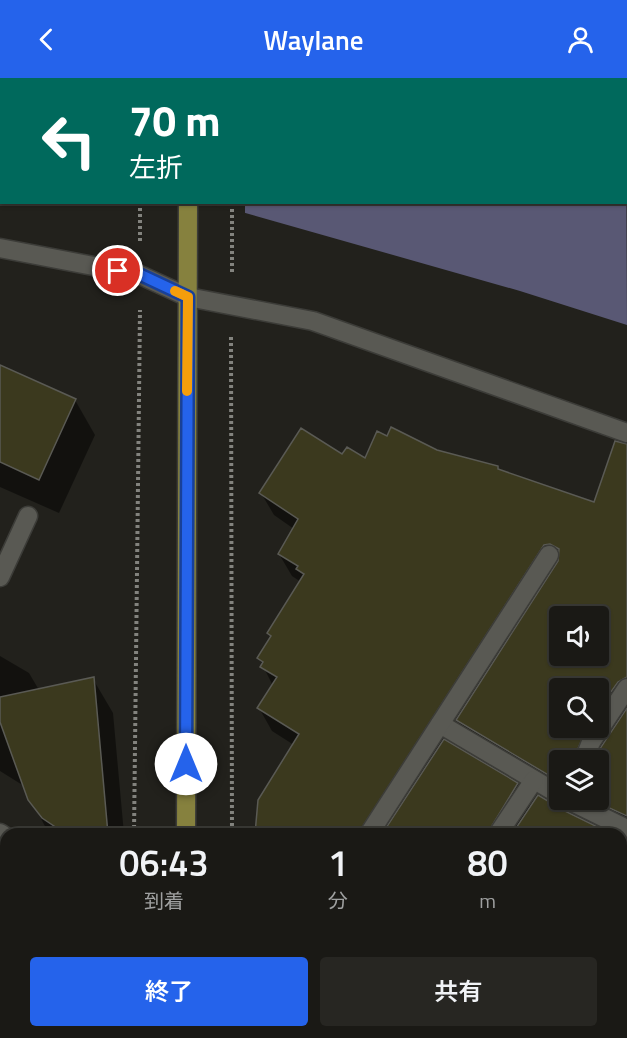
<!DOCTYPE html>
<html lang="ja">
<meta charset="utf-8">
<style>
body{margin:0;font-family:"Titillium Web","Noto Sans JP",sans-serif;background:#272622;color:#f1f3f6;height:100vh;display:flex;flex-direction:column;font-size:22px;white-space:nowrap}
*{box-sizing:border-box;margin:0}
p{font-size:20px;color:#9fa0a0}
.icon{flex:none;width:33px;height:33px;fill:none;stroke:currentColor;stroke-width:2;stroke-linecap:round;stroke-linejoin:round}
.map{position:relative;flex:1;overflow:hidden}
.sheet{position:absolute;left:0px;top:750px;width:627px;height:210px;display:flex;flex-direction:column;background:#1a1915;border-radius:18px 18px 0 0;box-shadow:0 2px 4px #0004,0 0 0 2px #383834}
.sheet>*{flex:none}
.guide{position:absolute;left:0px;top:0px;width:627px;height:126px;box-shadow:0 2px 4px #0004,0 0 0 2px #383834;background:#00695c;color:#fff;overflow:hidden}
.fabs{position:absolute;left:549px;top:528px;display:grid;gap:12px}
.fabs a{display:grid;place-items:center;width:60px;height:60px;border-radius:6px;background:#1a1915;box-shadow:0 2px 4px #0004,0 0 0 2px #383834;font-size:30px}
.pin{position:absolute;display:grid;place-items:center;width:51px;height:51px;color:#fff;margin:-26px;border:3px solid #fff;border-radius:50%;box-shadow:0 2px 6px #0007}
.me{position:absolute;width:66px;margin:-33px;rotate:0deg;stroke-linejoin:round;filter:drop-shadow(0 0 4px #0008)}
.turn{display:flex;align-items:center;gap:21px;height:126px;padding:0 30px;font-size:27px}
.turn .icon{width:78px;height:78px;stroke-width:2.5}
.turn b{display:block;font-size:42px;line-height:51px}
.eta{display:flex;justify-content:space-evenly;align-items:center;height:102px;text-align:center}
.eta b{font-size:36px;font-weight:600;line-height:42px}
.cta{display:flex;gap:12px;margin-top:auto;padding:12px 30px}
.cta a{flex:1;height:69px;border-radius:6px;background:#2563eb;color:#fff;font-size:24px;font-weight:600;line-height:69px;text-align:center}
.cta a+a{background:#272622;color:#f1f3f6}
header{display:flex;justify-content:space-between;align-items:center;height:78px;padding:0 30px;background:#2563eb;color:#fff;font-size:27px;font-weight:600}
.map>svg:first-child{display:block}
</style>
<header><svg class="icon" aria-label="back" viewBox="0 0 24 24"><path d="M15 5l-7 7 7 7"/></svg>Waylane<svg class="icon" aria-label="person" viewBox="0 0 24 24"><circle cx="12" cy="8" r="4"/><path d="M4 21q1-7 8-7t8 7"/></svg></header>
<div class="map">
<svg width="627" height="960" viewBox="0 0 627 960">
<rect width="100%" height="100%" fill="#22211c"/>
<g fill="#595874">
<polygon points="0,0 590,0 595,1 2,2 1,80"/>
<polygon points="626,10 627,247 520,213 210,125 626,124"/>
</g>
<polygon fill="#22211c" points="207,124 245,125 245,137 209,127"/>
<g fill="#0007" fill-rule="evenodd">
<polygon points="0,288 75,322 95,357 59,435 0,409"/>
<path d="M 437,374 L 497,390 L 499,393 L 595,426 L 627,417 L 627,754 L 564,722 L 598,722 L 597,682 L 600,674 L 593,682 L 560,682 L 560,719 L 471,665 L 457,641 L 443,663 L 517,706 L 531,730 L 538,719 L 609,756 L 256,756 L 294,667 L 272,653 L 259,630 L 273,608 L 259,580 L 272,560 L 269,555 L 301,504 L 292,498 L 279,476 L 294,451 L 274,437 L 261,415 L 343,378 L 366,382 ZM 560,538 L 598,538 L 598,578 L 560,578 ZM 560,610 L 598,610 L 598,650 L 560,650 Z"/>
<polygon points="0,578 29,595 39,612 93,601 113,635 124,756 49,756 24,708 0,693"/>
<polygon points="621,762 627,763 627,960 471,960 473,959 465,954 621,954"/>
<polygon points="0,853 6,856 6,954 113,954 113,960 0,960"/>
<polygon points="341,954 372,954 368,960 352,960"/>
</g>
<g fill="#3b391e" stroke="#5a5a54" stroke-width="1.5" fill-rule="evenodd">
<polygon points="0,287 76,321 39,402 0,384"/>
<path d="M 391,349 L 437,372 L 498,388 L 498,391 L 594,424 L 615,363 L 627,366 L 627,599 L 618,604 L 598,632 L 598,610 L 560,610 L 560,650 L 587,650 L 573,682 L 560,682 L 560,704 L 456,642 L 558,483 L 559,471 L 550,466 L 544,467 L 358,756 L 255,756 L 258,722 L 299,656 L 257,630 L 277,599 L 260,589 L 263,584 L 257,580 L 271,558 L 267,555 L 304,496 L 296,491 L 298,488 L 278,476 L 298,441 L 259,415 L 301,350 L 342,376 L 347,369 L 365,380 L 377,353 L 387,358 ZM 560,538 L 598,538 L 598,578 L 560,578 Z"/>
<polygon points="94,599 108,756 66,756 42,740 28,722 0,644 0,619"/>
<polygon points="627,630 627,738 592,722 598,722 598,682 596,682 601,669"/>
<polygon points="444,661 518,705 487,756 382,756"/>
<polygon points="538,717 563,732 612,756 512,756"/>
</g>
<g fill="none" stroke-linecap="round" stroke-linejoin="round">
<g stroke="#3c3c38" stroke-width="21">
<polyline id="service" points="0,170 140,197 188,219"/>
</g>
<g stroke="#3c3c38" stroke-width="21">
<g id="minor">
<polyline points="188,219 313,243 627,355"/>
<polyline points="0,499 28,438"/>
<polyline points="440,646 560,717"/>
<polyline points="584,682 591,664 627,610"/>
<polyline points="568,722 627,751"/>
<polyline points="0,755 6,759"/>
<polyline points="369,756 549,477"/>
<polyline points="498,756 534,702"/>
<polyline points="621,783 627,774"/>
<polyline points="328,954 338,960"/>
<polyline points="439,954 449,960"/>
<polyline points="367,960 372,954"/>
<polyline points="508,960 512,954"/>
</g>
</g>
<g stroke="#3c3c38" stroke-width="21">
<g id="trunk">
<polyline points="189,2 189,0"/>
<polyline points="186,756 188,124"/>
<polyline points="172,960 173,954"/>
</g>
</g>
<g stroke="#83837e" stroke-width="4" stroke-dasharray="3 3" stroke-linecap="butt">
<polyline points="138,0 138,2"/>
<polyline points="232,0 232,2"/>
<polyline points="140,124 140,164"/>
<polyline points="232,194 232,124"/>
<polyline points="231,259 232,756"/>
<polyline points="134,756 140,232"/>
<polyline points="100,960 102,954"/>
<polyline points="229,960 230,954"/>
</g>
<use href="#service" stroke="#595953" stroke-width="18"/>
<use href="#minor" stroke="#595953" stroke-width="18"/>
<use href="#trunk" stroke="#86813e" stroke-width="18"/>
</g>
<g fill="none" stroke-linecap="round" stroke-linejoin="round">
<g stroke="#184099" stroke-width="15">
<polyline id="route" points="118,193 141,197 188,219 186,686"/>
</g>
<use href="#route" stroke="#2563eb" stroke-width="10"/>
<polyline stroke="#f59e0b" stroke-width="10" points="175,213 188,219 187,313"/>
</g>
</svg>
<div class="fabs">
<a><svg class="icon" aria-label="sound" viewBox="0 0 24 24"><path d="M4 9h4l5-4v14l-5-4H4zM17 9q2 3 0 6"/></svg></a>
<a><svg class="icon" aria-label="search" viewBox="0 0 24 24"><circle cx="10" cy="10" r="6"/><path d="M15 15l6 6"/></svg></a>
<a><svg class="icon" aria-label="layers" viewBox="0 0 24 24"><path d="M12 4l9 5-9 5-9-5zM3 14l9 5 9-5"/></svg></a>
</div>
<div class="pin" style="left:118px;top:193px;background:#d93025"><svg class="icon" aria-label="arrive" viewBox="0 0 24 24"><path d="M6 21V4h12l-3 4 3 4H6"/></svg></div>
<svg class="me" style="left:186px;top:686px" viewBox="-20 -20 40 40"><circle r="19" fill="#fff"/><path d="M0-13L10 11 0 6-10 11z" fill="#2563eb"/></svg>
<div class="guide">
<div class="turn"><svg class="icon" aria-label="left" viewBox="0 0 24 24"><path d="M17 20v-9H6M10 6l-5 5 5 5"/></svg><div><b>70 m</b>左折</div></div>
</div>
<section class="sheet">
<div class="eta">
<div><b>06:43</b><p>到着</p></div>
<div><b>1</b><p>分</p></div>
<div><b>80</b><p>m</p></div>
</div>
<div class="cta"><a>終了</a><a>共有</a></div>
</section>
</div>
